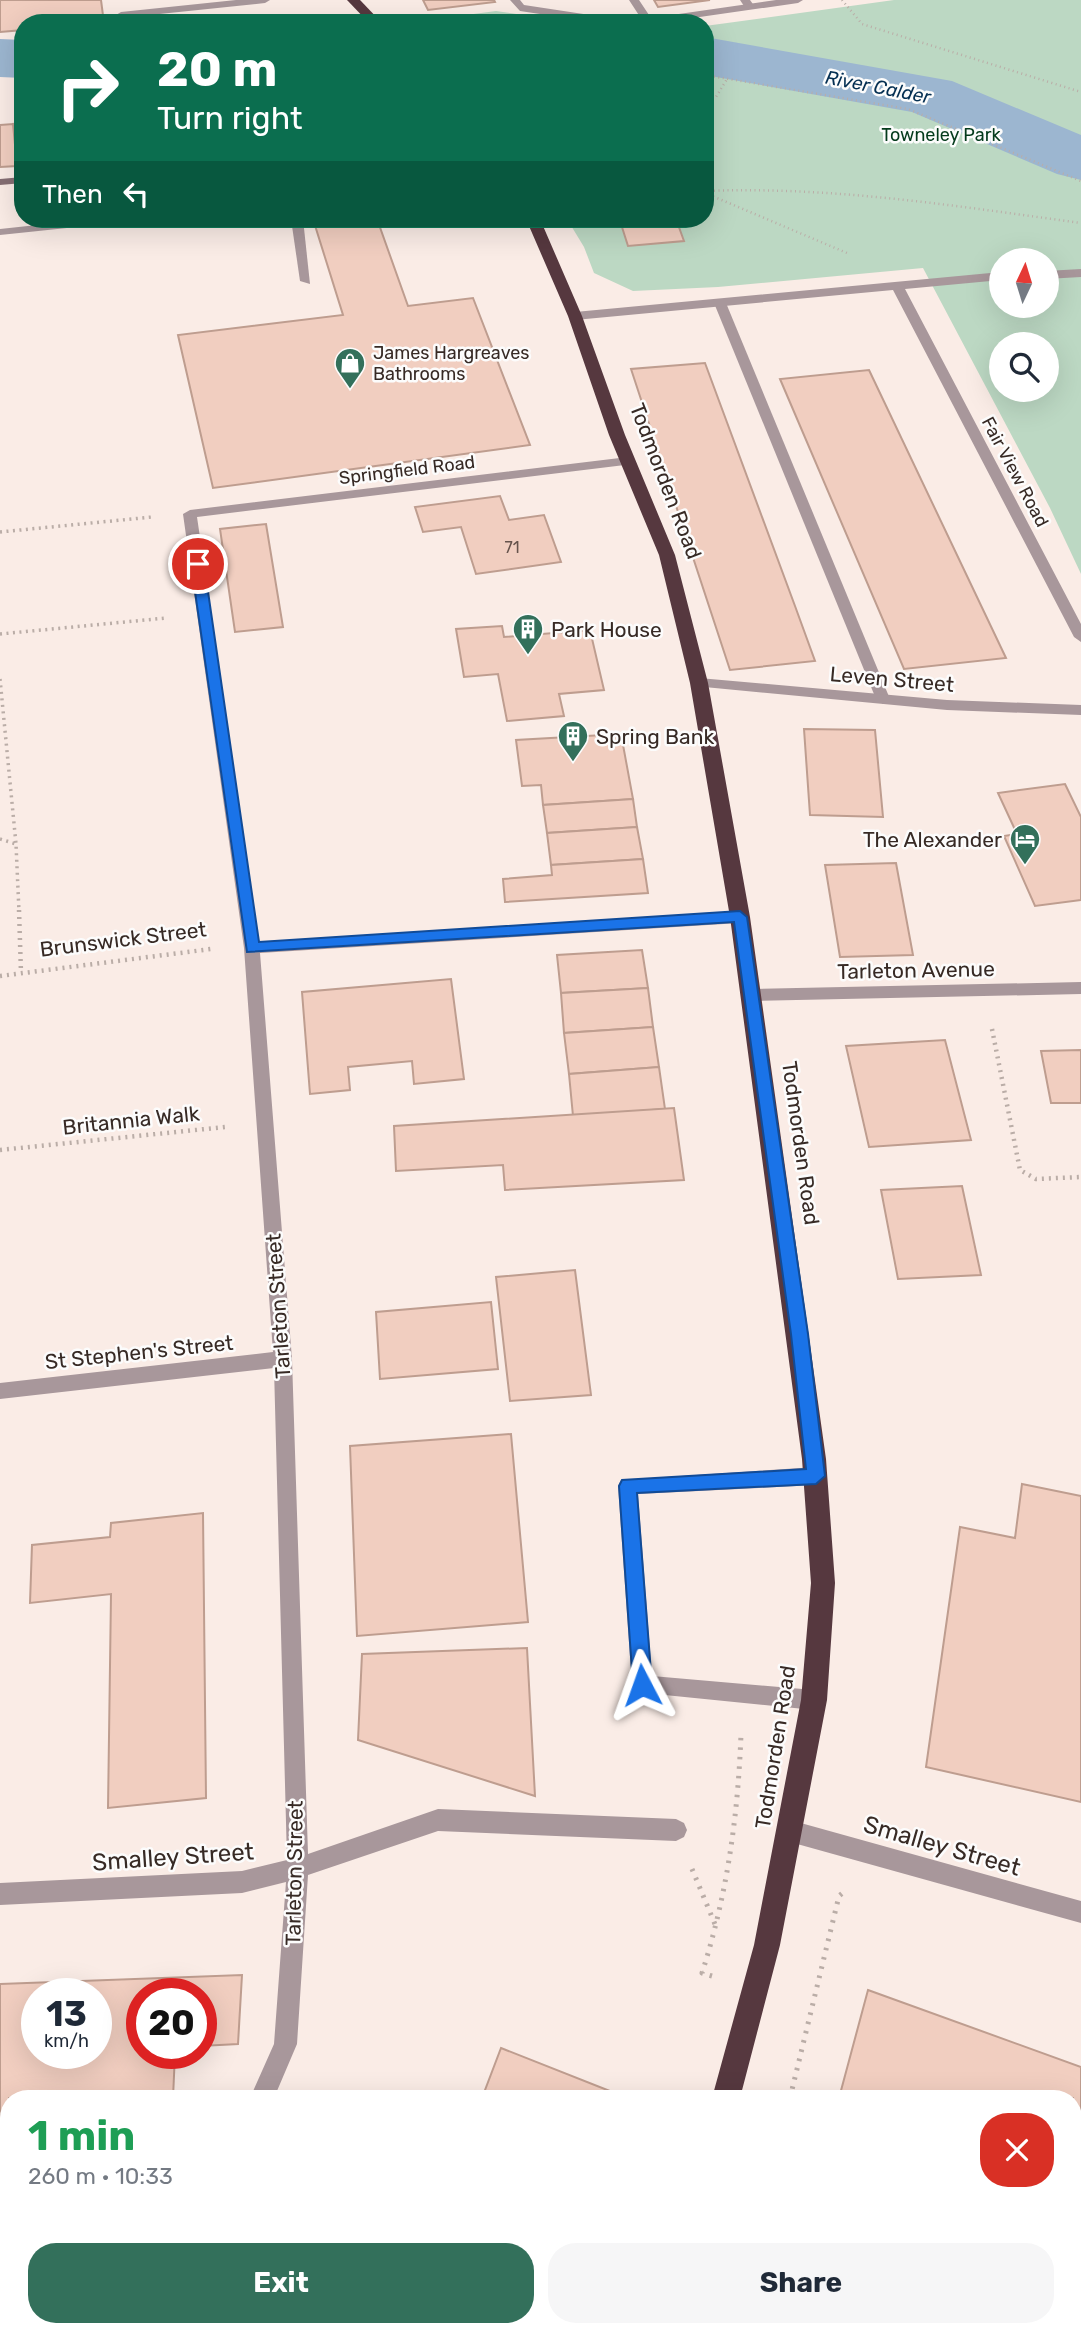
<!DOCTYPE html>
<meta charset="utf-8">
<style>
body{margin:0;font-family:Rubik,sans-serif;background:#f6f6f7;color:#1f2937;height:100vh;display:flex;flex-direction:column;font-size:26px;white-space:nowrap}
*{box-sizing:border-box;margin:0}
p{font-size:23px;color:#747a83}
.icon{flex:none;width:38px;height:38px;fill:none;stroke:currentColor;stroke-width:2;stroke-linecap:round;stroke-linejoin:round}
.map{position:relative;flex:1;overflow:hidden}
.details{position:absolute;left:0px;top:2090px;width:1082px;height:247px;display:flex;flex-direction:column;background:#fff;border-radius:28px 28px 0 0;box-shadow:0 7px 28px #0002}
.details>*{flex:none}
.top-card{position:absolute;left:14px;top:14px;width:700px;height:214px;border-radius:28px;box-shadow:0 7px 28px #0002;background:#0b6e4f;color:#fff;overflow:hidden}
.needle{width:46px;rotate:4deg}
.tools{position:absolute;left:989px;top:248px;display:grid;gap:14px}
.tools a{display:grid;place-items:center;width:70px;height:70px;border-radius:50%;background:#fff;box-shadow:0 7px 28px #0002;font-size:35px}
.speed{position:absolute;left:21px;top:1978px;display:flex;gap:14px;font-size:35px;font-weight:700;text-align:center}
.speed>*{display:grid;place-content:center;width:91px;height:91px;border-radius:50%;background:#fff;box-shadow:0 7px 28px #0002;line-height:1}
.speed small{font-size:18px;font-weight:400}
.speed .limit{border:10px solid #d22;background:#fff;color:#111}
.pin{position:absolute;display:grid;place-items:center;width:60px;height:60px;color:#fff;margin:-30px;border:4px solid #fff;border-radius:50%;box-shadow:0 2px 7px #0007}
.me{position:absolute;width:77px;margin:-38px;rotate:356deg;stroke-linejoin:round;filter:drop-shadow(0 0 5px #0008)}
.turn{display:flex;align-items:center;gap:24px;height:147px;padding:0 28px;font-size:32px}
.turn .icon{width:91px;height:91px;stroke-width:2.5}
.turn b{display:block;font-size:49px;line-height:60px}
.then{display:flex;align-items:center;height:66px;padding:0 28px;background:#0003;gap:14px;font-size:26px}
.round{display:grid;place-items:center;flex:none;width:74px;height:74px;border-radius:28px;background:#f6f6f7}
.headline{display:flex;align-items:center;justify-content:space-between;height:119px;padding:0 28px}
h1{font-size:42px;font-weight:700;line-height:52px;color:#1e9e55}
.cta{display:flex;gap:14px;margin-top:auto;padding:14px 28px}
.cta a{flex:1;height:80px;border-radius:28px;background:#33705b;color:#fff;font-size:28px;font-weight:700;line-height:80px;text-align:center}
.cta a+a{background:#f6f6f7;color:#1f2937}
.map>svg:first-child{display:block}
</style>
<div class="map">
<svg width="1081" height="2335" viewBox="0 0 1081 2335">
<rect width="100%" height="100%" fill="#faece6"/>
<g fill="#bcd8c3" fill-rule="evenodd">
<path d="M 894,0 L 1081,0 L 1081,574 L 1050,508 L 923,268 L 718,287 L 633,291 L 594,273 L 584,247 L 567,219 L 705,219 L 705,26 ZM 1001,261 L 1046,261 L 1046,306 L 1001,306 ZM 1001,345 L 1046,345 L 1046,390 L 1001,390 Z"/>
<polygon points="496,11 576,23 421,21"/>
</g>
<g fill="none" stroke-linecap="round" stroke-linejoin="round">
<g fill="#9cb6d0" fill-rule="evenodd">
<polygon points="705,37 952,81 1081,135 1081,180 1057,174 912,112 705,75"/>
<polygon points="0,39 23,40 23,78 0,77"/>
</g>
</g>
<g fill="#f1cec0" stroke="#be9d8f" stroke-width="2" fill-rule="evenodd">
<polygon points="0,0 101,0 104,23 23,23 23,30 0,32"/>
<polygon points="423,0 494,0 495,2 428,10"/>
<polygon points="654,0 710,0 658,7"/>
<polygon points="23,123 23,165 17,166 13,124"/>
<polygon points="13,124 17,166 0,167 0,125"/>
<polygon points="313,219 377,219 408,306 473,298 530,445 213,488 178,335 343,315"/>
<polygon points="676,219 684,241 628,246 621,224"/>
<polygon points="705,363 795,606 815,661 730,670 631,369"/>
<polygon points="869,370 1006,658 904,669 780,379"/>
<polygon points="500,496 509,520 544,515 561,562 476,574 461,527 423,532 415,507"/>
<polygon points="266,524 283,627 235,632 220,529"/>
<polygon points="502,626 504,637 590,630 604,690 559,694 564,716 507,721 498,674 464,677 456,629"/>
<polygon points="804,729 875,730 883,817 810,815"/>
<polygon points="621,734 633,799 543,805 541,785 522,786 516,740"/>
<polygon points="1065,784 1081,817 1081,900 1035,906 1004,836 1017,834 998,793"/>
<polygon points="633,799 637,827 547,833 543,805"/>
<polygon points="637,827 643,859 551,865 547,833"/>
<polygon points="643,859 648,893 505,902 503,879 552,875 551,865"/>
<polygon points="896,863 913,955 840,957 825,865"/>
<polygon points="642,950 648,988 561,993 557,955"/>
<polygon points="451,979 464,1079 414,1084 412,1061 348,1067 350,1090 310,1094 302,992"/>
<polygon points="648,988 653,1027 564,1033 561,993"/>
<polygon points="653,1027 659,1067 569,1074 564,1033"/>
<polygon points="945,1040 971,1140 869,1147 846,1046"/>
<polygon points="1081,1050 1081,1103 1051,1103 1041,1051"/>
<polygon points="659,1067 665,1109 573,1116 569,1074"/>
<polygon points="674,1108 684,1180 505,1190 503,1165 396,1171 394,1126"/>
<polygon points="962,1186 981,1275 898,1279 881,1190"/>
<polygon points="575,1270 591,1395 510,1401 496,1277"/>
<polygon points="491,1302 498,1369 380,1379 376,1312"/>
<polygon points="511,1434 528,1622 357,1636 350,1446"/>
<polygon points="1022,1484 1081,1496 1081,1802 926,1767 960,1527 1015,1538"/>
<polygon points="203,1513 206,1798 108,1808 111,1594 30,1603 32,1545 110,1537 111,1523"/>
<polygon points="527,1648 535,1796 358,1740 362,1654"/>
<path d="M 242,1975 L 238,2044 L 201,2046 L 201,1993 L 142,1993 L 142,2053 L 175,2053 L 173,2098 L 9,2098 L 9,2118 L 0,2119 L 0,1984 ZM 37,1993 L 96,1993 L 96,2053 L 37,2053 Z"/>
<polygon points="868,1990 1081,2067 1081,2159 1073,2156 1073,2098 839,2098"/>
<polygon points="501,2048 625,2097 625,2098 482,2098"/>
<polygon points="9,2302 9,2328 83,2328 80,2335 0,2335 0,2303"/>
<polygon points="223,2328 342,2328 340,2335 220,2335"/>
<polygon points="395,2328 547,2328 545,2335 392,2335"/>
<polygon points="777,2328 1042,2328 1040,2335 775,2335"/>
</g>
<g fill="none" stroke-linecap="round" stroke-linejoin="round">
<g stroke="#baada7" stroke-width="2.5" stroke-dasharray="1 3.5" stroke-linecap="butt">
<polyline points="842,0 862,24 1081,92"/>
<polyline points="705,75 908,109 1081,181"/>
<polyline points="705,104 716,97 727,79"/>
<path d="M 705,191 C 832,186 956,206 1081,223"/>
<polyline points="705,193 847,253"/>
</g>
<g stroke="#baada7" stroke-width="3.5" stroke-dasharray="2 4.5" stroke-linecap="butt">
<polyline points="0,532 152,517"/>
<polyline points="0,634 166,618"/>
<polyline points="0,679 16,844"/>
<polyline points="0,839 16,844 19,912"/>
</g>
<g stroke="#baada7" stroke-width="4.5" stroke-dasharray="2 5" stroke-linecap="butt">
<polyline points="19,910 21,973"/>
<polyline points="0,976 211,949"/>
<polyline points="992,1029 1020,1170 1036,1179 1081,1177"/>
<polyline points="0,1150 225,1127"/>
</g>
<g stroke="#baada7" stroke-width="5" stroke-dasharray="2.5 7" stroke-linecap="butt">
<polyline points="692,1869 717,1929"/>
<path d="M 712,1976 L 702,1973 C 727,1895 738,1816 741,1734"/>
<polyline points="790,2098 839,1896 845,1891"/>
</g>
<g fill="#a8979b" fill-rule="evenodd">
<polygon points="236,0 270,0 265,3 121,18 116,15 121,12"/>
<polygon points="510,0 520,0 524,5 623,20 648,18 653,21 600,23 520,11"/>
<polygon points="740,0 750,0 755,7 746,9"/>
<polygon points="93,219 130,219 124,222 0,235 0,229"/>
<polygon points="291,219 303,219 310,284 300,281"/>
<polygon points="720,299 726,303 890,699 888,702 883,704 876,699 714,303"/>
<polygon points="816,1467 823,1470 826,1476 823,1482 816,1485 638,1494 652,1676 814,1690 821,1693 824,1700 821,1707 814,1710 635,1692 632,1685 618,1486 621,1480"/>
</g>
<g fill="#a8979b" fill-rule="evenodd">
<polygon points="629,0 639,0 651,18 776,0 803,0 798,3 658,23 644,23"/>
<polygon points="1081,269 1081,277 1046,279 1046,271"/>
<polygon points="1001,272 1001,280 905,289 1081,624 1081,642 1074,637 893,290 575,320 569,316 575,312"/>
<polygon points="628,457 633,458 633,464 197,517 259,942 740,911 748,917 740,923 260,953 292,1359 308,1854 438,1809 676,1819 684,1823 687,1830 684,1837 676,1841 438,1831 308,1875 297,2044 274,2098 250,2098 274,2044 286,1882 242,1893 0,1905 0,1883 242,1871 287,1860 274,1368 0,1399 0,1383 273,1352 244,948 183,514 190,510"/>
<polygon points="699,678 947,700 1081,705 1081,715 947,710 694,686 692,683"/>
<polygon points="1081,982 1081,994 751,1001 743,995 751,989"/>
<polygon points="790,1820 1081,1901 1081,1923 790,1842 782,1838 779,1831 782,1824"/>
<polygon points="150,2328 174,2328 171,2335 147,2335"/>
</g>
<polygon fill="#856e73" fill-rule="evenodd" points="23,177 23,183 0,185 0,179"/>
<g fill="#56383f" fill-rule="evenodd">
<polygon points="347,0 360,0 382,23 369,23"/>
<polygon points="526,219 540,219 582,316 625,435 675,555 708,683 750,917 826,1459 835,1583 827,1700 780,1945 740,2098 712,2098 754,1945 801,1700 811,1583 802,1459 730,917 690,683 659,555 609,435 568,316"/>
<polygon points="647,2328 677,2328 675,2335 645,2335"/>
</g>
</g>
<polygon fill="#1a73e8" stroke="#114b97" stroke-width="2" points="198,560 204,564 259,942 740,911 747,917 808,1334 825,1476 816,1484 637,1493 652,1685 649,1691 642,1693 635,1691 633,1685 619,1486 622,1480 806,1469 791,1334 734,922 247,952 191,564"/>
<defs>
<g id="shop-pin" transform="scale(1.575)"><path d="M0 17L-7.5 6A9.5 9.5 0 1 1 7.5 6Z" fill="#33705b" stroke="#fcfcfc"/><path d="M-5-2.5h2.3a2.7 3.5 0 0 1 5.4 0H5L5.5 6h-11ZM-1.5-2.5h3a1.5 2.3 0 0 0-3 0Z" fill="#fff"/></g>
<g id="building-pin" transform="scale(1.575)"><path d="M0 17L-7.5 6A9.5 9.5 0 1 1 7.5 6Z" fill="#33705b" stroke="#fcfcfc"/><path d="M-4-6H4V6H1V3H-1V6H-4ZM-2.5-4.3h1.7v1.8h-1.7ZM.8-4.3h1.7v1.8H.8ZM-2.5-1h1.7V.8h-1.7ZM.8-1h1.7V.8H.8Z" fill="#fff"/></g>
<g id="hotel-pin" transform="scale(1.575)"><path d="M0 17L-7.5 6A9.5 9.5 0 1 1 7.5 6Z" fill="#33705b" stroke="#fcfcfc"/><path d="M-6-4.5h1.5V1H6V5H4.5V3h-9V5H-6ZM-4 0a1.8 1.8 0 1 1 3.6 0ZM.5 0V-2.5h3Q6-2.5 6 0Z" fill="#fff"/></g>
</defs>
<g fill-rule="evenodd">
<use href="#shop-pin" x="350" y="363"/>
<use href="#building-pin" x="528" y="629"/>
<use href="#building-pin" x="573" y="736"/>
<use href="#hotel-pin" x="1025" y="839"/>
</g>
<g text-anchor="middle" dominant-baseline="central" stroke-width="5" stroke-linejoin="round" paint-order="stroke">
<g font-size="16" fill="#66534c">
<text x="512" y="547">71</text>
</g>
<g font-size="18" fill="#043b1c" stroke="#fcfcfc">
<text x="941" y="135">Towneley Park</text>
</g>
<g font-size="18" fill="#372a25" stroke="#fcfcfc" text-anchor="start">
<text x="373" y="353">James Hargreaves<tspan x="373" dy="21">Bathrooms</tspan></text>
</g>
<g font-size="18" fill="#372a25" stroke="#fcfcfc">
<text transform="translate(407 470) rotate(-7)">Springfield Road</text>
<text transform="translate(1015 472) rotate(62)">Fair View Road</text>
</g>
<g font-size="19" font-style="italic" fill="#042f52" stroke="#fcfcfc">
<text transform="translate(878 87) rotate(11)">River Calder</text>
</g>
<g font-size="21" fill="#372a25" stroke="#fcfcfc">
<text transform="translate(666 481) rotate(69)">Todmorden Road</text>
<text transform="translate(892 679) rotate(5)">Leven Street</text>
<text transform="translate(123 939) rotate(-7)">Brunswick Street</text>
<text transform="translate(916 970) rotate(-1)">Tarleton Avenue</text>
<text transform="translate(131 1120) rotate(-6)">Britannia Walk</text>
<text transform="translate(801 1143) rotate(82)">Todmorden Road</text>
<text transform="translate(278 1306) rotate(-94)">Tarleton Street</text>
<text transform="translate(139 1352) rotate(-6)">St Stephen's Street</text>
<text transform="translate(775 1747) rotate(-81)">Todmorden Road</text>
<text transform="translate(294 1873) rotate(-89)">Tarleton Street</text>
</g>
<g font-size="21" fill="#372a25" stroke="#fcfcfc" text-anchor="start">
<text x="551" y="629">Park House</text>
<text x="596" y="736">Spring Bank</text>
<text x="1002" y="839" text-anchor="end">The Alexander</text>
</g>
<g font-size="24" fill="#372a25" stroke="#fcfcfc">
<text transform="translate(942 1846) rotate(16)">Smalley Street</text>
<text transform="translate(173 1857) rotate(-4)">Smalley Street</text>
</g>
</g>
</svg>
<div class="tools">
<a><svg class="needle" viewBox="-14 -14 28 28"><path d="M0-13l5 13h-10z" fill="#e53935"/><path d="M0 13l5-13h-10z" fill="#747a83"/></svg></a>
<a><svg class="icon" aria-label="search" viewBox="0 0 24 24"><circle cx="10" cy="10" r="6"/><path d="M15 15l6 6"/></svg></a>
</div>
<div class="speed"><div>13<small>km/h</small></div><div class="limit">20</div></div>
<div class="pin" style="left:198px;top:564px;background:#d93025"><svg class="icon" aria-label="arrive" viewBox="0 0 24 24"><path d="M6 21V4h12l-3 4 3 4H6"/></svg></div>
<svg class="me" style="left:642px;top:1685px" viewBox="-20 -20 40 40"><path d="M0-17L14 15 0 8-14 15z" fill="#1a73e8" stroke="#fff" stroke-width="4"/></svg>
<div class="top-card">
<div class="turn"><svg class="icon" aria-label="right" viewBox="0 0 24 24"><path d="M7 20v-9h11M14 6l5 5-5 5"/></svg><div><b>20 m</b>Turn right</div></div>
<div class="then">Then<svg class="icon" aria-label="left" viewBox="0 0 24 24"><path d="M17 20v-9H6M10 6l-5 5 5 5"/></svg></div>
</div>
<section class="details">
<div class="headline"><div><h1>1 min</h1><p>260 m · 10:33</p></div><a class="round" style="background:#d93025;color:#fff"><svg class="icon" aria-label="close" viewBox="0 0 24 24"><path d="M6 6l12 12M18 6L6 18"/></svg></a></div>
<div class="cta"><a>Exit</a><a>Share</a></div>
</section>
</div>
